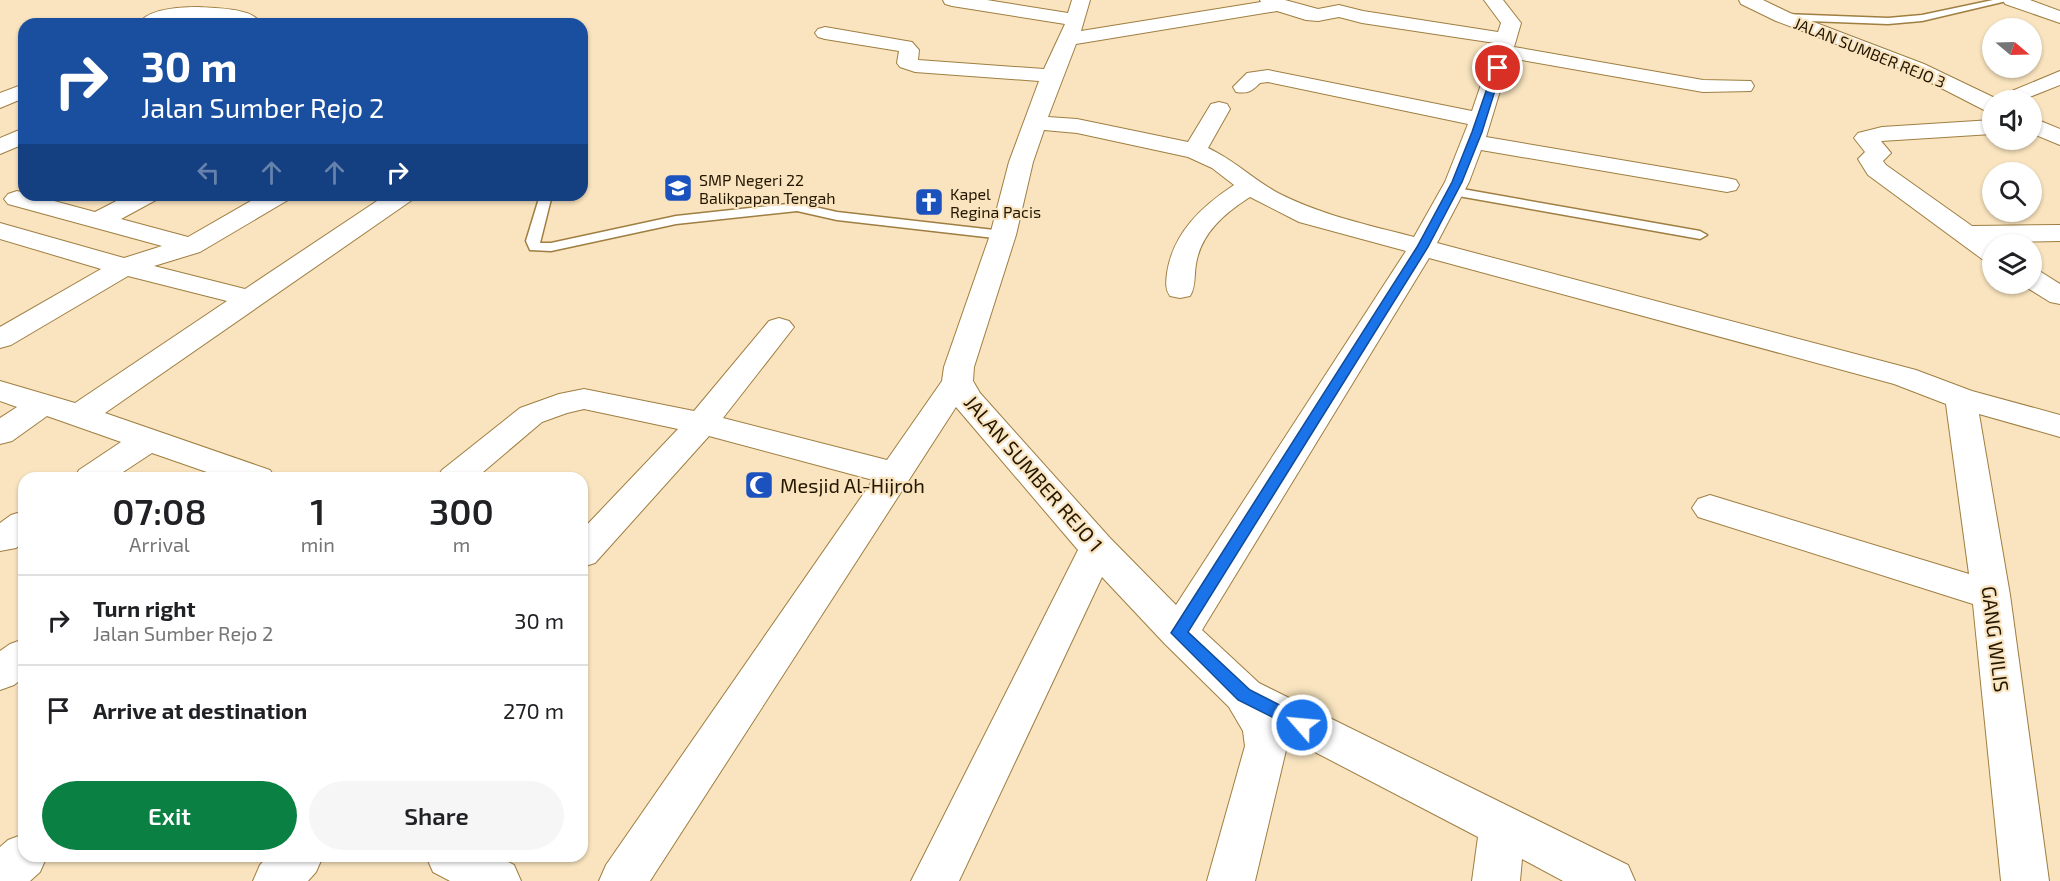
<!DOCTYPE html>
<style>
body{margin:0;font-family:"Exo 2",sans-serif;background:#f6f6f6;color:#202124;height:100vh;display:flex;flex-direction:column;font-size:22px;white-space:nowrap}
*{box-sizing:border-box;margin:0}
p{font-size:20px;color:#757577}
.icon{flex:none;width:33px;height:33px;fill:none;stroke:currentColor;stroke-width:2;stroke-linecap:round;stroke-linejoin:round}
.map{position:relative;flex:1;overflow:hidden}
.sheet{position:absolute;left:18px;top:472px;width:570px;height:390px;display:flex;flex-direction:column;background:#fff;border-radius:18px;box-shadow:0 2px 4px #0004}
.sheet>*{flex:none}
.hud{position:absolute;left:18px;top:18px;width:570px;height:183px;border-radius:18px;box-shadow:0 2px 4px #0004;background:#1a4fa0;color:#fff;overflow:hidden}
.needle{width:39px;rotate:109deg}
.tools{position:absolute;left:1982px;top:18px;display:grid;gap:12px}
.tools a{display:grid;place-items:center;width:60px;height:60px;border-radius:50%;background:#fff;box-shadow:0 2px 4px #0004;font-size:30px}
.pin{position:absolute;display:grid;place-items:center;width:51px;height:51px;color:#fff;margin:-26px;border:3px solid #fff;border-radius:50%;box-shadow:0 2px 6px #0007}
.me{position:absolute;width:66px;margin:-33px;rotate:297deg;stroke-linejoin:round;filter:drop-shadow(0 0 4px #0008)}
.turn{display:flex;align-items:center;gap:21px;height:126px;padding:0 24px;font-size:27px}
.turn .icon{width:78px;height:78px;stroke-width:2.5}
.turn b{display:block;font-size:42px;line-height:51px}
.lanes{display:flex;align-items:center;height:57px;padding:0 24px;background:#0003;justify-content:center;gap:30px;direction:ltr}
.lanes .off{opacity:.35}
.eta{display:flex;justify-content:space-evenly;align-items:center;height:102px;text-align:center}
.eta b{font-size:36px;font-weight:600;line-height:42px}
.primary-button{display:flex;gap:12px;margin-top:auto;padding:12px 24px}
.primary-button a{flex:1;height:69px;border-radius:36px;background:#0b8043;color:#fff;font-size:24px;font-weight:600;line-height:69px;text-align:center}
.primary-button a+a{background:#f6f6f6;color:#202124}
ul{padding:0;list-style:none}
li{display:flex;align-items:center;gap:18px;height:90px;padding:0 24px;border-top:2px solid #e0e0e0}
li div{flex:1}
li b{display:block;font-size:22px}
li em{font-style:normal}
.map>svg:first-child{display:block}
</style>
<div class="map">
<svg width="2060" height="881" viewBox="0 0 2060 881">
<rect width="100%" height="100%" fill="#f9e4bf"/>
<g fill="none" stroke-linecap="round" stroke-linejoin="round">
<g stroke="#9f7e41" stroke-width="3">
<g id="lane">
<polygon points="1993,0 2011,0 1922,21 1888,24 1783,20 1778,17 1783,14 1888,18 1922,15"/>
<polygon points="1451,187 1700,231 1707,235 1700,239 1447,194 1445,191"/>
<polygon points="540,195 552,195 540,243 551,243 676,216 797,203 837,212 1003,231 1010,235 1003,239 837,220 797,211 676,224 551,251 530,250 526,241"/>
</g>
</g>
<g stroke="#9f7e41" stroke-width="2">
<g id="street">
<path d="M 943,0 L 987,0 L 1068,13 L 1072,0 L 1090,0 L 1081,31 L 1261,2 L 1260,0 L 1285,0 L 1318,9 L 1339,5 L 1363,11 L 1498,32 L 1501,23 L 1484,0 L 1503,0 L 1521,23 L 1514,47 L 1703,80 L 1751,81 L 1754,86 L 1751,91 L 1703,92 L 1510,58 L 1486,137 L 1727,178 L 1736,180 L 1739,185 L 1736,190 L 1727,192 L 1481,150 L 1469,182 L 1437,243 L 1916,370 L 1972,391 L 2060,415 L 2060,437 L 1979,414 L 2010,595 L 2049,881 L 2001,881 L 1973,604 L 1698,517 L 1692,508 L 1698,499 L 1710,495 L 1969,574 L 1946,404 L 1894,384 L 1429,258 L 1202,630 L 1259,683 L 1628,865 L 1635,881 L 1563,881 L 1522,859 L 1520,881 L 1472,881 L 1478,837 L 1286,737 L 1287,746 L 1255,881 L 1207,881 L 1245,746 L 1243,731 L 1229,707 L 1165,644 L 1102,577 L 959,881 L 911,881 L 1078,550 L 956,407 L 650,881 L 599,881 L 606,865 L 873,480 L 709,436 L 595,563 L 582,567 L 582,530 L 678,429 L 584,409 L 567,413 L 542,422 L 476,478 L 437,478 L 442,470 L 520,408 L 559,394 L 584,389 L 694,411 L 769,321 L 779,318 L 789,321 L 794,327 L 723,418 L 887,460 L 942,381 L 944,367 L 990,235 L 1009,162 L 1039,81 L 915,72 L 900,67 L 897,63 L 899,51 L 825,39 L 818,37 L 815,33 L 818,29 L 825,27 L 912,42 L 919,50 L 918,60 L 1044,69 L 1065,24 L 952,6 L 945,4 ZM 1277,11 L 1306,20 L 1318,21 L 1339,17 L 1362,23 L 1495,43 L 1472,111 L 1268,70 L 1247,73 L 1233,87 L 1236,92 C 1248,94 1252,91 1260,83 L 1268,82 L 1468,124 L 1445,182 L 1414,237 C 1368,225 1321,215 1278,193 C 1254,180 1234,160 1208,148 L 1230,109 L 1227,104 L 1219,102 L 1211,104 L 1188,142 L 1077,119 L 1048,117 L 1076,44 ZM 1044,130 L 1077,133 L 1188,157 L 1212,168 L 1234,185 C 1202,206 1173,233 1167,273 C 1166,282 1165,289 1170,296 L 1180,298 L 1190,296 C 1196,287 1194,275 1196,264 C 1201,233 1225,213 1250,197 L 1299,222 L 1406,251 L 1176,605 L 1110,538 L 980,393 L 973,381 L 974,367 L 1016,235 L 1033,162 Z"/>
<polygon points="1739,0 1763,0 1790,13 1924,64 1995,98 2060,71 2060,85 2022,100 1992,100 1992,112 1984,110 1910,72 1776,21 1741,4"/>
<polygon points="2003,0 2030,0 2060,11 2060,23 2005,4"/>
<path d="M 199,7 C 213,8 249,8 258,20 L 255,24 L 235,24 L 231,21 C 196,17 172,24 138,24 C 149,8 181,7 199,7 Z"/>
<polygon points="24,84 24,98 0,108 0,93"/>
<polygon points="2031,117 2060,129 2060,145 2031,133"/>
<polygon points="1992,120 1992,134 1881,141 1891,153 1883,161 1886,165 1972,226 2060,225 2060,241 1993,242 1998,244 1992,244 1992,261 1982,259 1868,175 1858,159 1865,152 1854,138 1858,133 1882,127"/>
<polygon points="24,128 24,144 0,154 0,138"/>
<polygon points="17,191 95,212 128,195 160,195 156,200 121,219 188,237 261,195 292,195 288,200 200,252 154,266 245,289 386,195 416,195 412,200 105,413 270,470 275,478 224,478 152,453 114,478 74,478 79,470 121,442 47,416 12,441 0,444 0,418 17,407 0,401 0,381 75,403 227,301 128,276 11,345 0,348 0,327 101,269 0,239 0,223 124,258 162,246 8,204 4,199 8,194"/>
<polygon points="2031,270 2041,272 2060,284 2060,304 2050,302 2021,284 2031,284"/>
<polygon points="24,511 24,542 16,548 0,551 0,523 11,515"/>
<polygon points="24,639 24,677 14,685 0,690 0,651 10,644"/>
<polygon points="24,834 24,856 47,856 40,872 30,881 0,881 0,847 8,840"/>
<polygon points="268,856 323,856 316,872 308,881 253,881 260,865"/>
<polygon points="426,856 497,856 514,865 521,881 450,881 433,872"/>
</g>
</g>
<use href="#lane" fill="#fff" fill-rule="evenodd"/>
<use href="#street" fill="#fff" fill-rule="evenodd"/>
</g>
<polygon fill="#1a73e8" stroke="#114b97" stroke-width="1.5" points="1498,65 1502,68 1482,132 1462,182 1428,247 1188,632 1250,690 1309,720 1311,725 1309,730 1302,732 1238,700 1171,633 1417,247 1452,182 1472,132 1494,68"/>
<defs>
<g id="school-square" transform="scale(1.5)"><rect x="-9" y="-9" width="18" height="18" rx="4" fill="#1b52be" stroke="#f9e4bf"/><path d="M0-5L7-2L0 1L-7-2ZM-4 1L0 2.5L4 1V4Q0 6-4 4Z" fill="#fff"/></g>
<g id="church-square" transform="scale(1.5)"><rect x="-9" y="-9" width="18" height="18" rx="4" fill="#1b52be" stroke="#f9e4bf"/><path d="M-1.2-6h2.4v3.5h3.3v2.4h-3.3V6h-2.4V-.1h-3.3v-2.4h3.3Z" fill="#fff"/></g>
<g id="mosque-square" transform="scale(1.5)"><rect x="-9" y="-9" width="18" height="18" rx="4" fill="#1b52be" stroke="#f9e4bf"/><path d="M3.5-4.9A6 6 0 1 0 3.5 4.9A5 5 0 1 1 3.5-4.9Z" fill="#fff"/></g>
</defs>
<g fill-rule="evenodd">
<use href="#school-square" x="678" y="188"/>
<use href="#church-square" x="929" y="202"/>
<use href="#mosque-square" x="759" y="485"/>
</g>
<g text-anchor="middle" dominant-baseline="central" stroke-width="4.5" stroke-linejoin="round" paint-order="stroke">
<g font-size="16" fill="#241700" stroke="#f9e4bf">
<text transform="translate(1870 52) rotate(22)">JALAN SUMBER REJO 3</text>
</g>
<g font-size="16" fill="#241700" stroke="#f9e4bf" text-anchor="start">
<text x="699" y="179">SMP Negeri 22<tspan x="699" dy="18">Balikpapan Tengah</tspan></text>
<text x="950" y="193">Kapel<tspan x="950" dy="18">Regina Pacis</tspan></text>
</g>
<g font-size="20" fill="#241700" stroke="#f9e4bf">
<text transform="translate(1034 473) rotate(49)">JALAN SUMBER REJO 1</text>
<text transform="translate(1996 639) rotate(83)">GANG WILIS</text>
</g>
<g font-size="20" fill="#241700" stroke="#f9e4bf" text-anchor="start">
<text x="780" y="485">Mesjid Al-Hijroh</text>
</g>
</g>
</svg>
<div class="tools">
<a><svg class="needle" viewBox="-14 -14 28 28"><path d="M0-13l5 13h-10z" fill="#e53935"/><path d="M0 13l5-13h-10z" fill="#757577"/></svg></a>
<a><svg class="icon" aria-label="sound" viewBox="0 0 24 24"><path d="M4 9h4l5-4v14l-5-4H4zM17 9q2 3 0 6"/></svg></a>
<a><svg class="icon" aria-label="search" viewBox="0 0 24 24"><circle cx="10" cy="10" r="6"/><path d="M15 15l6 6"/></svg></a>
<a><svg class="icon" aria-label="layers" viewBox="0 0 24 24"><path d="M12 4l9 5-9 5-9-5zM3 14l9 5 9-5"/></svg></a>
</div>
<div class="pin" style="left:1498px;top:68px;background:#d93025"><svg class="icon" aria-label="arrive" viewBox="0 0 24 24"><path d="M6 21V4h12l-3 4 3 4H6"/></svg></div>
<svg class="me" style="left:1302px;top:725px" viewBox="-20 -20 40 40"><circle r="17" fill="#1a73e8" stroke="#fff" stroke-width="3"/><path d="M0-11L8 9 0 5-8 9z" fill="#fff"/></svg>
<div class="hud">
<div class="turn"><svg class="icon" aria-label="right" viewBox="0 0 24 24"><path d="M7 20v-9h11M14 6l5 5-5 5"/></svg><div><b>30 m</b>Jalan Sumber Rejo 2</div></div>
<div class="lanes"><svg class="icon off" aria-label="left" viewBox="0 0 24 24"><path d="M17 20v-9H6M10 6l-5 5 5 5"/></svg><svg class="icon off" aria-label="ahead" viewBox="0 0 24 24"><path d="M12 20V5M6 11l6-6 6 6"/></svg><svg class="icon off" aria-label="ahead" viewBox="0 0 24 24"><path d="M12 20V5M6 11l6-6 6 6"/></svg><svg class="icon" aria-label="right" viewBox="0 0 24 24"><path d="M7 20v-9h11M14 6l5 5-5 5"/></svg></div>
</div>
<section class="sheet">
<div class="eta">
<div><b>07:08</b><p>Arrival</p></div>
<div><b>1</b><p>min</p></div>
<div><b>300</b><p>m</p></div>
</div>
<ul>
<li><svg class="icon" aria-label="right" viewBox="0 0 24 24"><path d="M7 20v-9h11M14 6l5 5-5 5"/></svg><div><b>Turn right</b><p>Jalan Sumber Rejo 2</p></div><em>30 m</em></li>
<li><svg class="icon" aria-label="arrive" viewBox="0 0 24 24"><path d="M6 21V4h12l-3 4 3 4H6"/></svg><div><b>Arrive at destination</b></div><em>270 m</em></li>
</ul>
<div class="primary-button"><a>Exit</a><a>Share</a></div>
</section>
</div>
